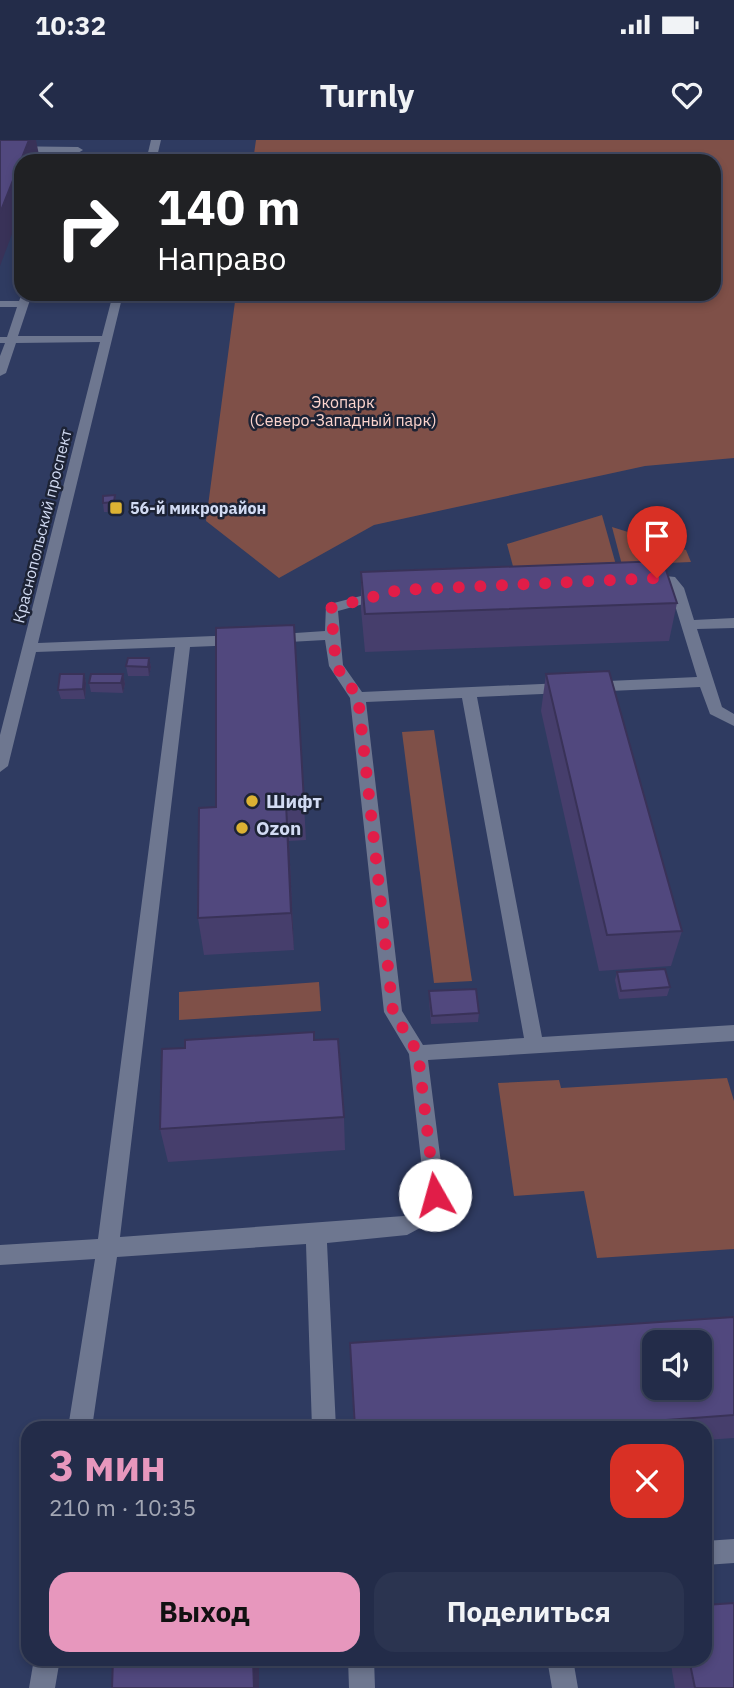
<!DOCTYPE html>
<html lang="ru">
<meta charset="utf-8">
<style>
body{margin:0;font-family:"IBM Plex Sans",sans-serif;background:#2b3450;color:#f1f3f6;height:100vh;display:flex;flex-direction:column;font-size:26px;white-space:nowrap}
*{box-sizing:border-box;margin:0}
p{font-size:23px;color:#a3a7b4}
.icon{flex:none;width:38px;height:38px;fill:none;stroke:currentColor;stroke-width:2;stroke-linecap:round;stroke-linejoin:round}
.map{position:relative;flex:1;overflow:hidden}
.sheet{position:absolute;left:21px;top:1281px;width:691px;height:245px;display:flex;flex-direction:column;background:#232c49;border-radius:21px;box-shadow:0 4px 10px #0003,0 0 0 2px #404861}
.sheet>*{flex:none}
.hud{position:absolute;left:14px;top:14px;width:707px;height:147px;border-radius:21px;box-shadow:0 4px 10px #0003,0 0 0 2px #404861;background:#202124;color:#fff;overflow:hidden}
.fabs{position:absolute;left:642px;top:1190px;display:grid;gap:14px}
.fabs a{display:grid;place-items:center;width:70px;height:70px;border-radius:14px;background:#232c49;box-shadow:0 4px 10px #0003,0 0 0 2px #404861;font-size:35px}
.pin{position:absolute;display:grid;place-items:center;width:60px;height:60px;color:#fff;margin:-72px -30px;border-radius:50% 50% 50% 0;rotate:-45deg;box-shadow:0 0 7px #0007}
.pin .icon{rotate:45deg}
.me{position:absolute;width:77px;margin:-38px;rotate:353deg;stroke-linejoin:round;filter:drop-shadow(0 0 5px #0008)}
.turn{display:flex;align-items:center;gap:24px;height:147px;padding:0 28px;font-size:32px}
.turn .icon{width:91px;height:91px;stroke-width:2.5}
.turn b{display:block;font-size:49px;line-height:60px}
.round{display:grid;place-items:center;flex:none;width:74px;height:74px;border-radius:21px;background:#2b3450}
.headline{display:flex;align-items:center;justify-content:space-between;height:119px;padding:0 28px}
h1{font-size:42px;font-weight:700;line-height:52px;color:#e797bd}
.button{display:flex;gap:14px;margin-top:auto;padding:14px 28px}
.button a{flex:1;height:80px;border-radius:21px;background:#e797bd;color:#111;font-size:28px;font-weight:700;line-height:80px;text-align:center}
.button a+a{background:#2b3450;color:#f1f3f6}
.status{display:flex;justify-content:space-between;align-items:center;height:49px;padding:0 35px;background:#232c49;direction:ltr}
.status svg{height:19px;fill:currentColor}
header{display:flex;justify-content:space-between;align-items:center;height:91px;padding:0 28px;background:#232c49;font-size:32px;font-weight:700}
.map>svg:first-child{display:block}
</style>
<div class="status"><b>10:32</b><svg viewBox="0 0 49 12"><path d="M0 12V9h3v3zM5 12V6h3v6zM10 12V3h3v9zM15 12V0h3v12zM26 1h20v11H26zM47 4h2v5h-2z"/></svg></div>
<header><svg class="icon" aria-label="back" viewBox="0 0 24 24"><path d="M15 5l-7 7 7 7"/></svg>Turnly<svg class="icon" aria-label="heart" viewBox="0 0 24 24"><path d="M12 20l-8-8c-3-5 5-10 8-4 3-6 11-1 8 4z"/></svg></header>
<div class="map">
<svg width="734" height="1548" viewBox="0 0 734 1548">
<rect width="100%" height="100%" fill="#2f3b61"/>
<g fill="#7f5048">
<polygon points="256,0 734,0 734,318 645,326 374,385 279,438 206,381 236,154 714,154 714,21 253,21"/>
<polygon points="602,375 616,425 514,430 507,404"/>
<polygon points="612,387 686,410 691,422 622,425"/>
<polygon points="434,590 472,841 434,843 402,592"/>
<polygon points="319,842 321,871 179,880 179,852"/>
<polygon points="727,938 734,961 734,1109 597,1118 584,1051 514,1056 498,943 559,940 561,948"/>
</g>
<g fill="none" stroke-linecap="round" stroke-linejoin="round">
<g fill="#6e7790" fill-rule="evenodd">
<polygon points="151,0 161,0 156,21 146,21"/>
<polygon points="0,6 78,7 83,10 78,13 0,12"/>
<path d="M 22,154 L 32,154 L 18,196 L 102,196 L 113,154 L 123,154 L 38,503 L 239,495 L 246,500 L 239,505 L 190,507 L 120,1097 L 404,1076 L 419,1067 L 425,1055 L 409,914 L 384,872 L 350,558 L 329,526 L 325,500 L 271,503 L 266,501 L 266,495 L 325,491 L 326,465 L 384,450 L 389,451 L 389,457 L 338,471 L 343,525 L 362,552 L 697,537 L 670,449 L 666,444 L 641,441 L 639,438 L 646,434 L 675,437 L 684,448 L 694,480 L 734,478 L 734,488 L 697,489 L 722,567 L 734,574 L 734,586 L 710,574 L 700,547 L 477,557 L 542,897 L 734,885 L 734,901 L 428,920 L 445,1055 L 433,1081 L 407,1095 L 327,1103 L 336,1288 L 312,1288 L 306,1104 L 117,1117 L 92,1288 L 68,1288 L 95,1119 L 0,1125 L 0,1105 L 98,1099 L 175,507 L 36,512 L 8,626 L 0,632 L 0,595 L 100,202 L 16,203 L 6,233 L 0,236 L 0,216 L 5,203 L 0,203 L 0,197 L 7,197 L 17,167 L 0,167 L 0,161 L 19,161 ZM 462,558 L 524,898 L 423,905 L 402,871 L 366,562 Z"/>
<polygon points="734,1399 734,1423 705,1425 705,1401"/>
<polygon points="34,1519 60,1519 55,1548 29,1548"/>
<polygon points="348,1519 374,1519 375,1548 349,1548"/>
<polygon points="547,1519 573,1519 578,1548 552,1548"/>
</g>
</g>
<g fill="#463e6c">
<polygon points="115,355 116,365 116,372 104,372 103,363"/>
<polygon points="361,432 677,463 669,501 365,512 361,469"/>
<polygon points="294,485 306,700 289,701 294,810 204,815 198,778"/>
<polygon points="149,518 151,527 149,536 128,536 126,526"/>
<polygon points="84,534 86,543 85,559 61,559 58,550"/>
<polygon points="123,534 125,544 123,553 91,552 89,543"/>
<polygon points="546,534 682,791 671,826 599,831 541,571"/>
<polygon points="617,832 670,847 667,856 619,859 615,840"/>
<polygon points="429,851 479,873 478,882 431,884 429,860"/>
<polygon points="344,977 345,1010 168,1022 160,989"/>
<polygon points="734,1177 734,1298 705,1300 705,1288 354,1288 350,1203"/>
<polygon points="670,1519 705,1519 734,1548 675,1548"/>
</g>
<g fill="#393258">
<polygon points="29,0 36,0 40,20 40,21 21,21 21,70 0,126 0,73"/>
<polygon points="149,518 151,527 149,536 148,527"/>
<polygon points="84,534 86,543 85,559 83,549"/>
<polygon points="123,534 125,544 123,553 121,543"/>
<polygon points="286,663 289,701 294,810 291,773"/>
<polygon points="253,1519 259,1519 259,1548 254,1548"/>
</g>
<g fill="#51487e" stroke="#393258" stroke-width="2" fill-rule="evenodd">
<polygon points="0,0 29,0 0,73"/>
<polygon points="115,355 114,362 103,363 103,356"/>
<polygon points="663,421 677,463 365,474 361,432"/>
<polygon points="294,485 304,662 286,663 291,773 198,778 199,668 216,667 216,488"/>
<polygon points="128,518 149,518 148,527 126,526"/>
<polygon points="609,531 682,791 607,795 546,534"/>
<polygon points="60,534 84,534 83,549 58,550"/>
<polygon points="91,534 123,534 121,543 89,543"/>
<polygon points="665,829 670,847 621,851 617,832"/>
<polygon points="476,849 479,873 432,876 429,851"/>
<polygon points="314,892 314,900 338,899 344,977 160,989 162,909 185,908 185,900"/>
<path d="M 734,1177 L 734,1275 L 558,1288 L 355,1288 L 350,1203 ZM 654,1202 L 700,1202 L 700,1248 L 654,1248 Z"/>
<polygon points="734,1463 734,1548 695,1548 689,1519 705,1519 705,1465"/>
<polygon points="113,1519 253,1519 254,1548 112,1548"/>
</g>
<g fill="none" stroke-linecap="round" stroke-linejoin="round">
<polyline stroke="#e11d48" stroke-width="12" stroke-dasharray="0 21.6" points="435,1055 418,913 393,872 358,557 336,526 331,468 399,450 657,438"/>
</g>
<g fill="#dcb233" stroke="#1d2335" stroke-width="2.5">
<rect x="109" y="361" width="14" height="14" rx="3.5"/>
<circle cx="252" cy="661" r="7"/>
<circle cx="242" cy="688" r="7"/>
</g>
<g text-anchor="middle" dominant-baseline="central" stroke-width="5" stroke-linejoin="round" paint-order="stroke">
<g font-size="16" fill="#fcd4cd" stroke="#1d2335">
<text x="343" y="262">Экопарк<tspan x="343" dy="18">(Северо-Западный парк)</tspan></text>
</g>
<g font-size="16" font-weight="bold" fill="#d2dbf3" stroke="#1d2335" text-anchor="start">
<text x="130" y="368">56-й микрорайон</text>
</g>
<g font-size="16" fill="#d2dbf3" stroke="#1d2335">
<text transform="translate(42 386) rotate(-76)">Краснопольский проспект</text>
</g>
<g font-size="19" font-weight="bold" fill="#d2dbf3" stroke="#1d2335" text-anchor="start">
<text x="266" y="661">Шифт</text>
<text x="256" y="688">Ozon</text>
</g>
</g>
</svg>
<div class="fabs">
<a><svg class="icon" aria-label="sound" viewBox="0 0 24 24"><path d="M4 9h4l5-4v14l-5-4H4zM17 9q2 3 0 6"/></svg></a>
</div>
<div class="pin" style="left:657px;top:438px;background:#d93025"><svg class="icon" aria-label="arrive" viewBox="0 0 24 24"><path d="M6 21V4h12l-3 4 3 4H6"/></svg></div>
<svg class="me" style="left:435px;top:1055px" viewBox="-20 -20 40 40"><circle r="19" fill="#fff"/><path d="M0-13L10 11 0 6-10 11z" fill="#e11d48"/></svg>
<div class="hud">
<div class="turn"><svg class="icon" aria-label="right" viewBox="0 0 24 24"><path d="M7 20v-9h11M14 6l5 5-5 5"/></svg><div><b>140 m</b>Направо</div></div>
</div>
<section class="sheet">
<div class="headline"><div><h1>3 мин</h1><p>210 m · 10:35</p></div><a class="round" style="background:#d93025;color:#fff"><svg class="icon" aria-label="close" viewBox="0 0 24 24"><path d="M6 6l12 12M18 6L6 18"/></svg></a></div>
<div class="button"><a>Выход</a><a>Поделиться</a></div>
</section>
</div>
